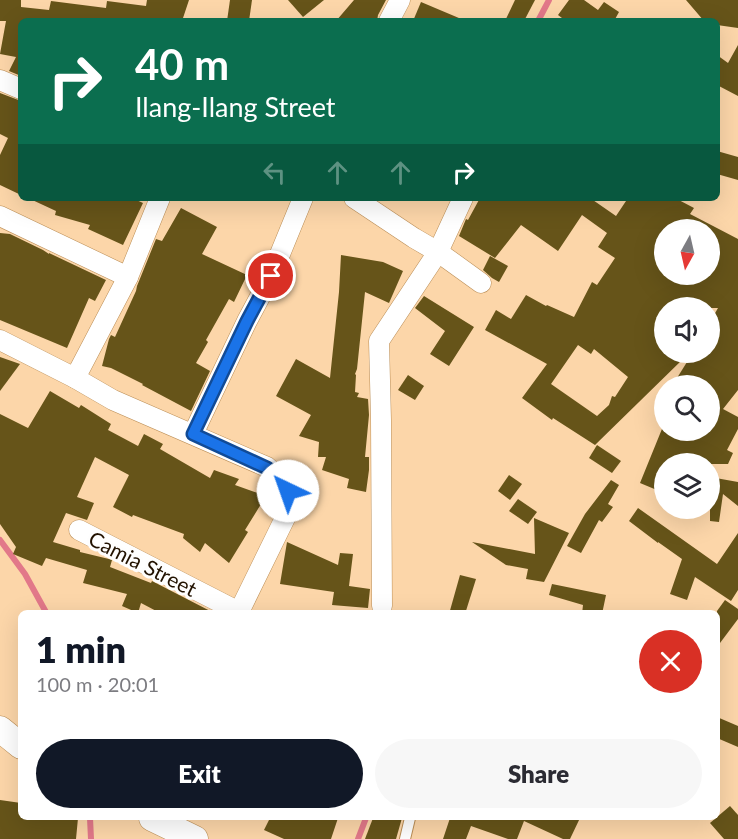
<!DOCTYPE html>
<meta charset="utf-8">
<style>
body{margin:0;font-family:Lato,sans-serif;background:#f7f7f7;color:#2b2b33;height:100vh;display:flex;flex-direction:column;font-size:22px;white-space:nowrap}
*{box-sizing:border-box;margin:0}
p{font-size:20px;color:#7c7c81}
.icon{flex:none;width:33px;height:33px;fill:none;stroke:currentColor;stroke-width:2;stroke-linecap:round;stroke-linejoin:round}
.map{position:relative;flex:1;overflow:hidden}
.details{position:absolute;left:18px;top:610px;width:702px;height:210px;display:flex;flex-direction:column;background:#fff;border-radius:9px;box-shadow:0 6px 24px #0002}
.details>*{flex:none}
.top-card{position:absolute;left:18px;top:18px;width:702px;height:183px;border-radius:9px;box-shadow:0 6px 24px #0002;background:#0b6e4f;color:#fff;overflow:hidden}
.needle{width:39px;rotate:188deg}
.fabs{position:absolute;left:654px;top:219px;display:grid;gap:12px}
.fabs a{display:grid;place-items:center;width:66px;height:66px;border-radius:50%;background:#fff;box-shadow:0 6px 24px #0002;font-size:30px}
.pin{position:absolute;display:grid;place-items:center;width:51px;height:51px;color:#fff;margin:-26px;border:3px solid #fff;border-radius:50%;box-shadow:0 2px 6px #0007}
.me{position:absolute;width:66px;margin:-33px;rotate:318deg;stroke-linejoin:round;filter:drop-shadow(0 0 4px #0008)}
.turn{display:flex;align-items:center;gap:21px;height:126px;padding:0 18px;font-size:27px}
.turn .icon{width:78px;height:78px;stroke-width:2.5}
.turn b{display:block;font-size:42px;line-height:51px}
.lanes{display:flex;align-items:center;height:57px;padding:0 18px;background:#0003;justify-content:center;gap:30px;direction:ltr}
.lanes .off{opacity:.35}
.round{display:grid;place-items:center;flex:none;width:63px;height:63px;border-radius:32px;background:#f7f7f7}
.overview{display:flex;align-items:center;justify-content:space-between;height:102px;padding:0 18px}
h1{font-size:36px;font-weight:800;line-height:45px;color:#111827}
.button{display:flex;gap:12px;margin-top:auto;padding:12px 18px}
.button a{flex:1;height:69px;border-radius:36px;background:#111827;color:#fff;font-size:24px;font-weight:800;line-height:69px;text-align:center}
.button a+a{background:#f7f7f7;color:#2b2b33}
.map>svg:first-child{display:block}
</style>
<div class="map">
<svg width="738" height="839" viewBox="0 0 738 839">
<rect width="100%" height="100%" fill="#fcd6a9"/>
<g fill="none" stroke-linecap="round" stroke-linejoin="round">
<g stroke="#e27889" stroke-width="6">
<polyline points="538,21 549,0"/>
<polyline points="0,540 25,574 47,614"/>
<polyline points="90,818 91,839"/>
<polyline points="358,839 366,818"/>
</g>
</g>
<g fill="#665419" fill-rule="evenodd">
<polygon points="0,0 21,0 21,7 49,10 51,1 106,8 107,1 146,6 147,0 189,0 182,21 94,21 73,18 73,21 21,21 21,76 9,71 16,57 0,54 6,21 0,21"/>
<polygon points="230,0 252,0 249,21 227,21"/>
<polygon points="288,0 324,0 303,17"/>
<polygon points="354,0 386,0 378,15 377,21 336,21"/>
<polygon points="515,0 535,0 524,21 505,21"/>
<polygon points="569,0 584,0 598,10 604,2 619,12 614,21 566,21 558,15"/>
<polygon points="686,0 738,0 738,28 717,25 717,21 704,21"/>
<polygon points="421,2 466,21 413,21"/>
<polygon points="738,45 738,96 717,85 717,55 728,63"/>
<polygon points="0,93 21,101 21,195 0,185 0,155 8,138 0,134"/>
<polygon points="717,151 738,157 738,180 717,174"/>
<polygon points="28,198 132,198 143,203 123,245 88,229 90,225 55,215 56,211"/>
<path d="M 480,198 L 590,198 L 616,216 L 628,198 L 675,198 L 694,208 L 690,214 L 738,239 L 738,390 L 723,409 L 738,417 L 738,429 L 727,450 L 733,453 L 728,464 L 664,464 L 664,493 L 640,483 L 664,424 L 664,430 L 710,430 L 710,386 L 672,386 L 687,362 L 683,359 L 595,445 L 553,418 L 552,420 L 522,398 L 547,364 L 485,330 L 496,310 L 511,319 L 526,295 L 546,306 L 547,305 L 574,317 L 592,282 L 597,285 L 615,258 L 598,247 L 607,233 L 582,215 L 558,251 L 521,225 L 495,258 L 459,236 L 466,219 L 468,220 ZM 664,230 L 710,230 L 710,274 L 664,274 ZM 664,308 L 718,308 L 710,322 L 710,352 L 664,352 ZM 578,345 L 591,354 L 594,349 L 628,377 L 615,397 L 612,396 L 609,405 L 597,416 L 551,384 Z"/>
<polygon points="181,208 217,227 202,254 247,275 234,302 229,299 206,340 208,342 196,363 210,371 191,411 142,385 143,384 111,368 102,366 109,339 111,335 115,337 136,291 137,286 156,239 162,241"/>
<polygon points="0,233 10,234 43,250 49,254 49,253 106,280 95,301 89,298 67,348 0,320"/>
<polygon points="341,255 383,262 403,271 389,303 365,292 357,369 355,374 356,375 355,392 359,393 357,397 368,399 369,415 365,457 369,457 369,470 366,492 347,488 349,479 322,470 326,457 318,457 319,442 299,436 311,415 276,396 296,359 330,378 339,292"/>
<polygon points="490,256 508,266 499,282 492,278 483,270"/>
<polygon points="424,296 474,327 449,366 430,354 445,331 415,308"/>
<polygon points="0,357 20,364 0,391"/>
<polygon points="408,375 424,386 415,400 398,390"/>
<polygon points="50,391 79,408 81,405 111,424 108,430 138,446 144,434 163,444 160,449 210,478 214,470 239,479 235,485 266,496 245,530 248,532 229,563 205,543 200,552 183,538 184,534 133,515 132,517 113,507 129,475 95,457 77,497 94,503 87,520 66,513 53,542 80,550 80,552 109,559 112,560 110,567 151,583 152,581 216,614 162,614 141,603 138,613 122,606 127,594 83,583 87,570 46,558 42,566 13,554 16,547 0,524 0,414 28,428"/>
<polygon points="597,445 621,461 612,473 589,458"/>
<polygon points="509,475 522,484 510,500 498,491"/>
<polygon points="710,477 738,482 738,506 723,494 719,522 710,521"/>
<polygon points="611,480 619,485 608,504 613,507 602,522 599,520 581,553 567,546 585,514"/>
<polygon points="518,499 537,512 528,524 509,511"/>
<polygon points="638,508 717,564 738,533 738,590 731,601 695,577 687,600 670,594 682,559 658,542 658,543 629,521"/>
<polygon points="534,518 569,533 544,582 526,579 528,569 506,565 472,542 535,554"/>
<polygon points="287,542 338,565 340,553 353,554 349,586 370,589 368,608 332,605 334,592 280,584"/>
<polygon points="460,575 476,579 465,614 449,614"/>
<polygon points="552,584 606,595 602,614 582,614 583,605 549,595"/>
<polygon points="725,600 738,609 738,619 717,647 717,611"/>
<polygon points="717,717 738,726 738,747 717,738"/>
<polygon points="0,800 21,803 21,818 78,818 76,839 0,839"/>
<polygon points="730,806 738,815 738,839 724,839 710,823"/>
<polygon points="270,818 338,818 331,839 284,839 264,830"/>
<polygon points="373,818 402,818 396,839 365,839"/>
<polygon points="450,818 580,818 570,839 563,839 524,821 517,839 508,839 471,826 466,839 443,839"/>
</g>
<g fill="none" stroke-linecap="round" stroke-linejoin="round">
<g stroke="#bb8e56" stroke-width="12">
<polyline id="service" points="405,839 410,818"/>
</g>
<g stroke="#bb8e56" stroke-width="21">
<g id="minor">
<polyline points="389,21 400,0"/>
<polyline points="0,80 21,89"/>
<path d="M 160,198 L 128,277 L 75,378 L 113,400 L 267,467 C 286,484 291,488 287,514 L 238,614"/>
<polyline points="354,198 414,238 438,252 481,283"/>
<polyline points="0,216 128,277"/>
<polyline points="0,340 75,378"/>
<polyline points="193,434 247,321 271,276 303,198"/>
<polyline points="79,530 239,612"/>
<polyline points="382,606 381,420 379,341 438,252 463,198"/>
</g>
</g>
<g stroke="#bb8e56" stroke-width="27">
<g id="tertiary">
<polyline points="0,729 21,746"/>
<polyline points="152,818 195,839"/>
</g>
</g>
<use href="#service" stroke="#fff" stroke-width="10"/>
<use href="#minor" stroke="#fff" stroke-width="20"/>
<use href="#tertiary" stroke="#fff" stroke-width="26"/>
</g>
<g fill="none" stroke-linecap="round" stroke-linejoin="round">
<g stroke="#114b97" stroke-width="15">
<polyline id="route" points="271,276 247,321 193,434 267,468 280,479 288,491"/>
</g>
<use href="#route" stroke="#1a73e8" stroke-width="10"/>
</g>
<g text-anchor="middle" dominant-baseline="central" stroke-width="6" stroke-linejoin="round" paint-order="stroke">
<g font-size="21" fill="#221200" stroke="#fefefe">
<text transform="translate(143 563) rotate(27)">Camia Street</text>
</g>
</g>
</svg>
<div class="fabs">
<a><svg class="needle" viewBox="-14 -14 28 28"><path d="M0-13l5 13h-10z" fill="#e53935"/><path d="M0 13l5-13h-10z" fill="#7c7c81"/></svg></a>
<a><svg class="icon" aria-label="sound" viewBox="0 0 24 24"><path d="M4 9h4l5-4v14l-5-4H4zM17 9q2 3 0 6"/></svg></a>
<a><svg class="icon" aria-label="search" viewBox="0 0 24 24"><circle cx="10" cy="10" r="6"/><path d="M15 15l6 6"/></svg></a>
<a><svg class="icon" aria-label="layers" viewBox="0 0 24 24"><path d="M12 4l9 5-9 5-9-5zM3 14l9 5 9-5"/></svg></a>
</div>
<div class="pin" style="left:271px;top:276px;background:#d93025"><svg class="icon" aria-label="arrive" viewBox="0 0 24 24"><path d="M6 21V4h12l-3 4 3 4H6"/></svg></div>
<svg class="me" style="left:288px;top:491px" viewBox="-20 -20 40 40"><circle r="19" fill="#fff"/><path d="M0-13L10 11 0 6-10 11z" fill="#1a73e8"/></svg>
<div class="top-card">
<div class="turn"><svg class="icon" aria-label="right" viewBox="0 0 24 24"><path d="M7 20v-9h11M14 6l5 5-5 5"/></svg><div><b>40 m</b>Ilang-Ilang Street</div></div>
<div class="lanes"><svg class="icon off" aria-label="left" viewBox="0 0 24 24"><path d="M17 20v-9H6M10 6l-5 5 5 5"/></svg><svg class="icon off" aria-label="ahead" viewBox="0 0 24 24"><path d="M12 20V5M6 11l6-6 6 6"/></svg><svg class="icon off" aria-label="ahead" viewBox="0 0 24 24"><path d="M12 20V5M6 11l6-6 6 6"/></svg><svg class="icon" aria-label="right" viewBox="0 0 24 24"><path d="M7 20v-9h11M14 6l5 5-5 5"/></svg></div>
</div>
<section class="details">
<div class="overview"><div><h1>1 min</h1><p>100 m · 20:01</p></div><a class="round" style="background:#d93025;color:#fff"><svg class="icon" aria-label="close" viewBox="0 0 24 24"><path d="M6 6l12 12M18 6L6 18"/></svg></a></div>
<div class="button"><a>Exit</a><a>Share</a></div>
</section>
</div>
